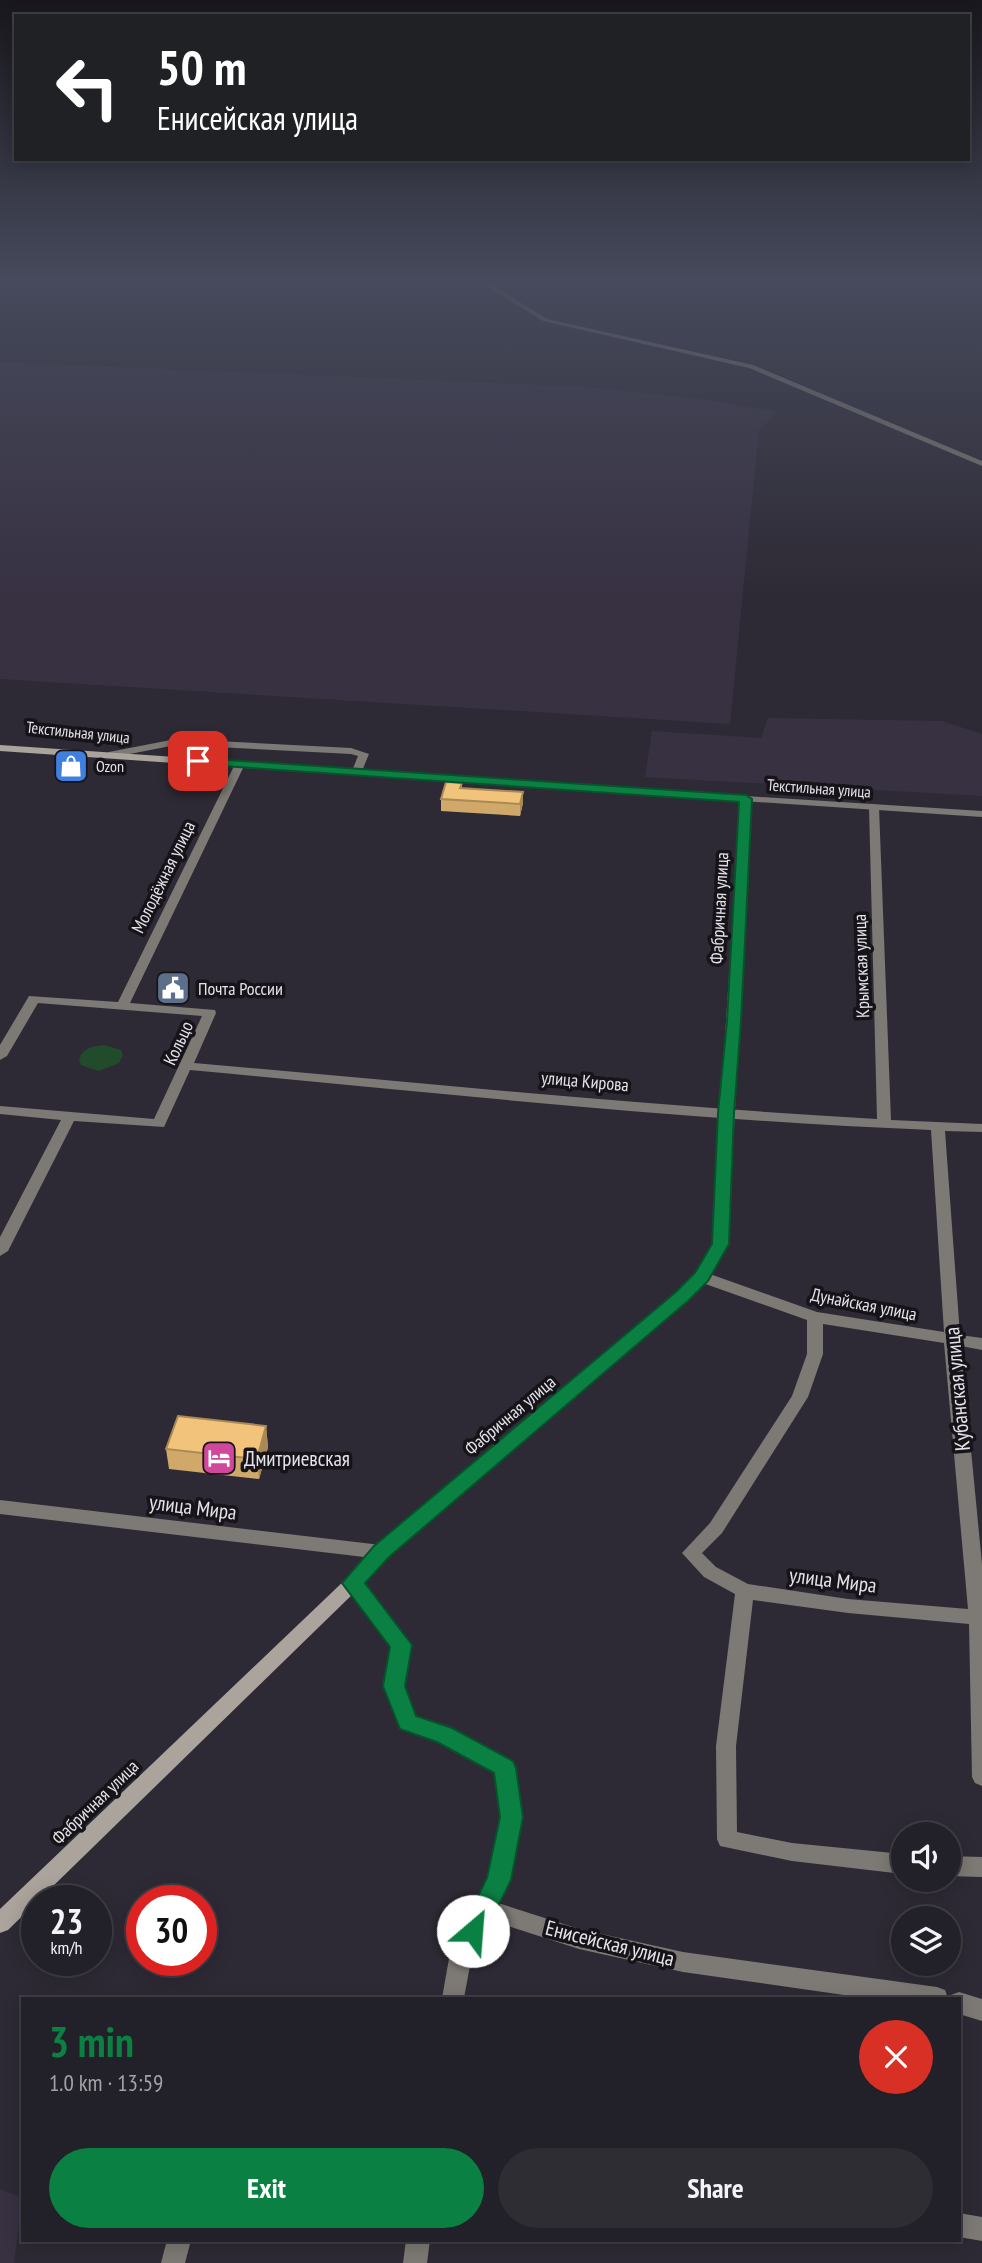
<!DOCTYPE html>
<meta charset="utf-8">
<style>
body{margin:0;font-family:"PT Sans Narrow",sans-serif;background:#2e2d34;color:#f1f3f6;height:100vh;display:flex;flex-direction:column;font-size:26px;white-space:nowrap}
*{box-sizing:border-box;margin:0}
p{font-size:23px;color:#a2a3a8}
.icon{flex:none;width:38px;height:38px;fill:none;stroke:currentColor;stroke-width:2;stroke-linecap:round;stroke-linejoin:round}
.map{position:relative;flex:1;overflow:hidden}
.side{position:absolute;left:21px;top:1997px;width:940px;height:245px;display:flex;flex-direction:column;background:#222028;border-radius:0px;box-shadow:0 4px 18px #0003,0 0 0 2px #3f3e45}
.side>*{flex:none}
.guide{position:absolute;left:14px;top:14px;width:956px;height:147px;border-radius:0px;box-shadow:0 4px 18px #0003,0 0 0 2px #3f3e45;background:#202124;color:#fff;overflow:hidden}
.tools{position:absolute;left:891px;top:1822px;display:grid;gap:14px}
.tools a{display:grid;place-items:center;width:70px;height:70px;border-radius:50%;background:#222028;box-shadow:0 4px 18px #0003,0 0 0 2px #3f3e45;font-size:35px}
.speed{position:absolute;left:21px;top:1885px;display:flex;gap:14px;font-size:35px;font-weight:700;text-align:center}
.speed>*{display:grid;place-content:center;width:91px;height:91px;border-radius:50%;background:#222028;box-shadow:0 4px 18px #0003,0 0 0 2px #3f3e45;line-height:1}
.speed small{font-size:18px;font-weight:400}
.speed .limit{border:10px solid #d22;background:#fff;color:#111}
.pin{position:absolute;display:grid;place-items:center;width:60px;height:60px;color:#fff;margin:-30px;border-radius:14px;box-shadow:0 4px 10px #0006}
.me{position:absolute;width:77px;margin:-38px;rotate:27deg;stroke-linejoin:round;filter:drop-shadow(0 0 5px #0008)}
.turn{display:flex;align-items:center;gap:24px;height:147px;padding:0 28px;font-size:32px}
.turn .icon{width:91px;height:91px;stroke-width:2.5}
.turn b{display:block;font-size:49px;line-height:60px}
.round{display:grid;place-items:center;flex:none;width:74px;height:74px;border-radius:37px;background:#2e2d34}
.head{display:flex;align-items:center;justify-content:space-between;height:119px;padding:0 28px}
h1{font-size:42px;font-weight:700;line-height:52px;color:#0b8043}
.primary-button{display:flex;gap:14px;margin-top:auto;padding:14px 28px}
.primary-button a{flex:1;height:80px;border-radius:42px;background:#0b8043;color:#fff;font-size:28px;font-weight:700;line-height:80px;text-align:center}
.primary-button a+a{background:#2e2d34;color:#f1f3f6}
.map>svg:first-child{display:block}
</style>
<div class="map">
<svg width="982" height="2263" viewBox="0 0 982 2263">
<rect width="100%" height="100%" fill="#2e2a35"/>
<g fill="#373142">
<polygon points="0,362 587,387 693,398 778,412 759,430 730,724 0,679"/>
<polygon points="768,718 942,721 982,734 982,796 645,777 652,731 761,738"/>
<polygon points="0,2189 22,2198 14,2263 0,2263"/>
</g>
<path fill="#214b2a" d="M 104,1045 L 121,1050 L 123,1055 L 119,1063 L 99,1071 L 81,1065 L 79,1059 C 83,1048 93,1046 104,1045 Z"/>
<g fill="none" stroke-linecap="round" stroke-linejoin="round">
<g fill="#7d7974" fill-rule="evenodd">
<polygon points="176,739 351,748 369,754 362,771 357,774 352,771 358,756 351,754 176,745 109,758 104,755 109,752"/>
<path d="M 240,761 L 245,764 L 130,1003 L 215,1010 L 216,1013 L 194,1063 C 421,1083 649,1106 877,1119 L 869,807 L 874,804 L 879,807 L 891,1120 L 982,1124 L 982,1132 L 945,1131 L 960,1335 L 982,1338 L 982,1350 L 961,1346 L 982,1564 L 982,1786 L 975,1783 L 972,1777 L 969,1624 L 848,1613 L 753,1600 L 736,1746 L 737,1832 L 792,1843 L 903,1854 L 903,1874 L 792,1861 L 720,1846 L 717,1839 L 716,1746 L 735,1594 L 704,1577 L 682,1553 L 710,1523 L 792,1396 L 807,1354 L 807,1320 L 697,1281 L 694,1277 L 697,1273 L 707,1273 L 817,1312 L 944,1332 L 931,1130 C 684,1120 437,1093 190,1070 L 164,1127 L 74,1121 L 8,1251 L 0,1256 L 0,1237 L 61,1120 L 0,1114 L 0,1106 L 154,1119 L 202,1016 L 38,1003 L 7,1056 L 0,1060 L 0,1045 L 29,996 L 118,1002 L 235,764 ZM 823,1324 L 944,1343 L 968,1609 L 848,1599 L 748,1584 L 716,1567 L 702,1553 L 722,1533 L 808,1397 L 823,1354 Z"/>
<polygon points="353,1576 359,1578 410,1645 404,1686 415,1716 452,1729 512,1762 515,1768 522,1817 509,1880 498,1903 579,1929 683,1952 937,1987 945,1990 948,1998 865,1998 683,1972 579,1949 489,1920 472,1955 464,1998 442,1998 450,1953 489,1878 502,1817 496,1773 438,1741 401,1728 384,1686 391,1647 347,1588 344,1583 347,1578"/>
<polygon points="948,1856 982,1857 982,1877 948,1876"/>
<polygon points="959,1992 982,1999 982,2021 959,2014 959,1998 950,1998 951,1995"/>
<polygon points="959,2213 982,2217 982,2241 959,2237"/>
<polygon points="167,2240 191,2240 185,2263 161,2263"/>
<polygon points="406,2240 430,2240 427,2263 403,2263"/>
</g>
<g fill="#7d7974" fill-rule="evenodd">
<polygon points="473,278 481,278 547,319 753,365 982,461 982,466 749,368 543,321"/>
<polygon points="746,796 982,811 982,817 742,801 742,797"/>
<polygon points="0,1500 381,1545 387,1547 390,1552 387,1557 381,1559 0,1514"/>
</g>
<polygon fill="#aba49c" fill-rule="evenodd" points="0,745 746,796 751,799 728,1244 707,1281 688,1300 387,1557 359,1588 8,1930 0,1933 0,1909 347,1578 375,1547 678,1292 696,1274 712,1244 740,802 0,751"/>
</g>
<g fill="#d0a96a">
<polygon points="462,783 462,788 523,792 523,803 520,816 441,811 441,799"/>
<polygon points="266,1426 268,1447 259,1479 169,1469 166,1449"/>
</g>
<g fill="#a98956">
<polygon points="523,792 523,803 520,816 520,804"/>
<polygon points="266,1426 268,1447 259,1479 257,1459"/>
</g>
<g fill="#f2c47b" stroke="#a98956" stroke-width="2">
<polygon points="446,782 462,783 460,788 523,792 520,804 441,799"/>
<polygon points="178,1416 266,1426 257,1459 166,1449"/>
</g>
<linearGradient id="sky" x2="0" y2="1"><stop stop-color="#19171d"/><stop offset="0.47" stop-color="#464a5c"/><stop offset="1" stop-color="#464a5c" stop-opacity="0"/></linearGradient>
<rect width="982" height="595" fill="url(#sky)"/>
<polygon fill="#0b8043" stroke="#07532c" stroke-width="2" points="198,758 746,795 752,799 741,1021 734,1113 729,1244 708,1281 689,1300 389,1557 365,1583 412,1645 405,1686 416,1716 452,1728 513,1761 516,1768 523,1817 511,1880 482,1939 473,1942 464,1939 461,1931 487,1878 500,1817 494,1773 437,1742 400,1729 383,1686 390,1647 342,1583 374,1546 676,1292 695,1273 712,1244 718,1113 727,1021 739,802 194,764 192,761"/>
<defs>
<g id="shop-square" transform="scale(1.75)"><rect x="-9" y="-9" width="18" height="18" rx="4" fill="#3f7fe0" stroke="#161419"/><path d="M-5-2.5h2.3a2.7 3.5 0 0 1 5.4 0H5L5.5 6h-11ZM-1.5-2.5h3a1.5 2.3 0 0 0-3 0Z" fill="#fff"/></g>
<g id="civic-square" transform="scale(1.75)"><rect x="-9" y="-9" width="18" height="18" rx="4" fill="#5c6f8a" stroke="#161419"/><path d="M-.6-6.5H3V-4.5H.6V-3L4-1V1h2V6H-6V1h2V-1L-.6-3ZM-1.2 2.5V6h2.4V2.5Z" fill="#fff"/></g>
<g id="hotel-square" transform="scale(1.75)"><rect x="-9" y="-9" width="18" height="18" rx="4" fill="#d1479c" stroke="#161419"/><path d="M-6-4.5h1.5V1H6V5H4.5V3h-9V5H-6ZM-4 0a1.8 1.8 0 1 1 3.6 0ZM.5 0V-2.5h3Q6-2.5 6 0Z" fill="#fff"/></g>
</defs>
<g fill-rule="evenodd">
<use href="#shop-square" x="71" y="766"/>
<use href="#civic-square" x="173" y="988"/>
<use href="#hotel-square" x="219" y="1458"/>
</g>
<g text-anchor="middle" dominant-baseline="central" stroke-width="7" stroke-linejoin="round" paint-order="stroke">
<g font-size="16" fill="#e5e3ea" stroke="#161419">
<text transform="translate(78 732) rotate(6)">Текстильная улица</text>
<text transform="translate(819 788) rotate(4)">Текстильная улица</text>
</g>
<g font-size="16" fill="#e5e3ea" stroke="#161419" text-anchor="start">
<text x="96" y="766">Ozon</text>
</g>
<g font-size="18" fill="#e5e3ea" stroke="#161419">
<text transform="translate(163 877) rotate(-64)">Молодёжная улица</text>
<text transform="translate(719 908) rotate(-87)">Фабричная улица</text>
<text transform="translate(861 966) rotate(-92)">Крымская улица</text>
<text transform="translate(178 1043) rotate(-65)">Кольцо</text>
<text transform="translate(585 1081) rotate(5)">улица Кирова</text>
<text transform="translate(864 1304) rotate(11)">Дунайская улица</text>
<text transform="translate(510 1415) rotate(-40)">Фабричная улица</text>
<text transform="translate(95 1802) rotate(-44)">Фабричная улица</text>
</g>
<g font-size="18" fill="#e5e3ea" stroke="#161419" text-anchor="start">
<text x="198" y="988">Почта России</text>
</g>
<g font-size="21" fill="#e5e3ea" stroke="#161419">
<text transform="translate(957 1389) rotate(-95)">Кубанская улица</text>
<text transform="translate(193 1507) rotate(7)">улица Мира</text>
<text transform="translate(833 1580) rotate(7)">улица Мира</text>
<text transform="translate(610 1943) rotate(14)">Енисейская улица</text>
</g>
<g font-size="21" fill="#e5e3ea" stroke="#161419" text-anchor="start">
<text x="244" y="1458">Дмитриевская</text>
</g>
</g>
</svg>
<div class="tools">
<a><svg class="icon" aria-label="sound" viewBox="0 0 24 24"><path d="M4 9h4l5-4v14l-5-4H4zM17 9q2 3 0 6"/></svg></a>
<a><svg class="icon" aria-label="layers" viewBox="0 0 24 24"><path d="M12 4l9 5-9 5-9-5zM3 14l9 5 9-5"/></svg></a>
</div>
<div class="speed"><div>23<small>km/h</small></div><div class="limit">30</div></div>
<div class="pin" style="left:198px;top:761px;background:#d93025"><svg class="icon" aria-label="arrive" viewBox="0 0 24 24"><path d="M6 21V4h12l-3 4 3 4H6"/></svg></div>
<svg class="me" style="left:473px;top:1931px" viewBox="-20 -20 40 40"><circle r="19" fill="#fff"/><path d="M0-13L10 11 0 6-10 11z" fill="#0b8043"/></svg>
<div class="guide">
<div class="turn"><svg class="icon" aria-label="left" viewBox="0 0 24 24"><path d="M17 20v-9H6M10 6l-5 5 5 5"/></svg><div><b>50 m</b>Енисейская улица</div></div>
</div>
<section class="side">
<div class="head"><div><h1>3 min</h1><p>1.0 km · 13:59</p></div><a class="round" style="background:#d93025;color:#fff"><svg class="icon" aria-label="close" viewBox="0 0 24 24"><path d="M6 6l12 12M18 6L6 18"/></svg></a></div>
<div class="primary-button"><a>Exit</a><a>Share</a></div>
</section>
</div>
